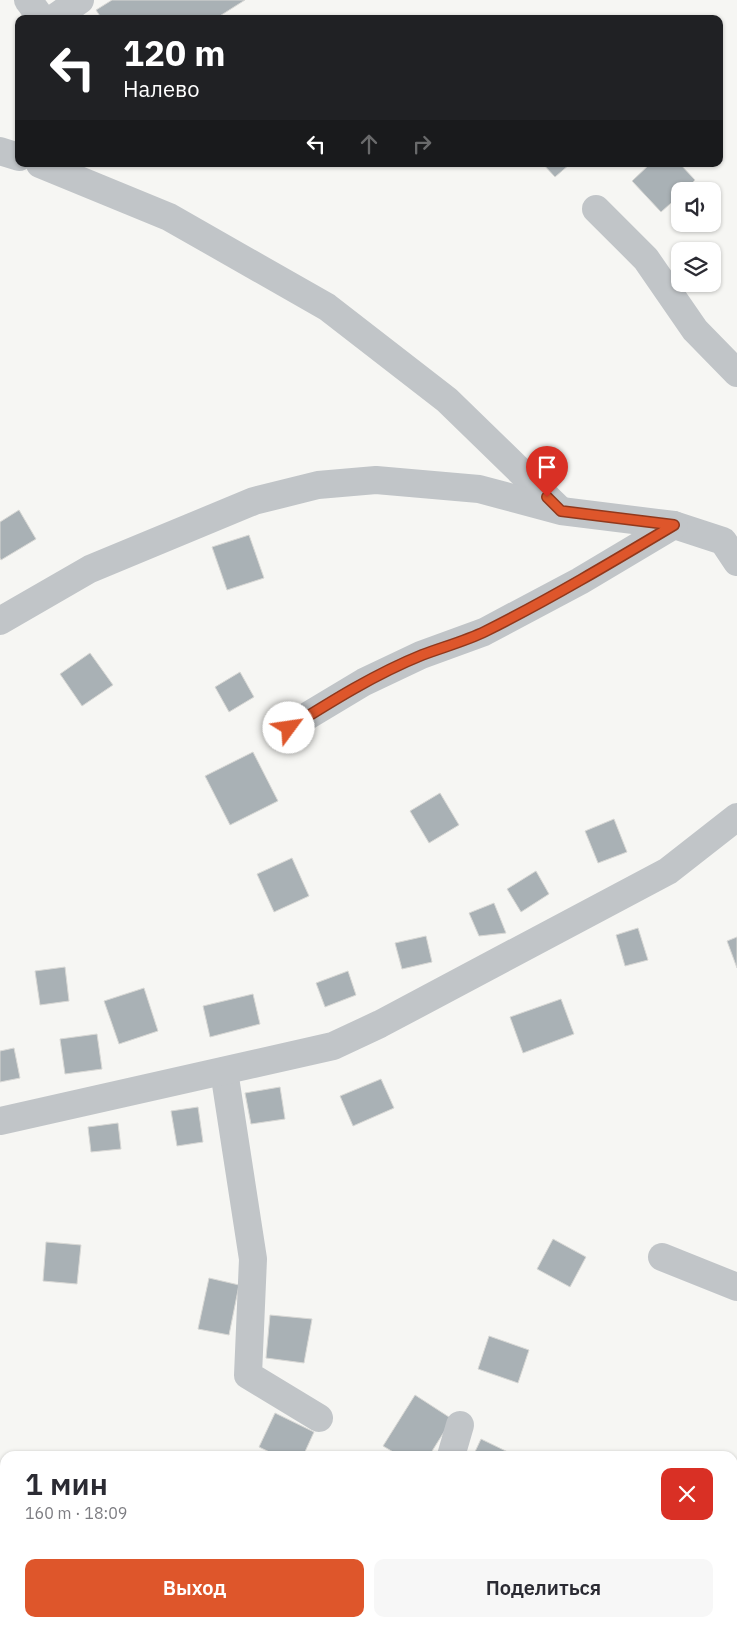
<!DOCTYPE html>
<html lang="ru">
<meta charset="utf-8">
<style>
body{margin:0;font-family:"IBM Plex Sans",sans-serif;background:#f7f7f7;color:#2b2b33;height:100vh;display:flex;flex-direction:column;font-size:19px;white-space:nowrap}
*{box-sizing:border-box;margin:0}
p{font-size:16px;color:#7c7c81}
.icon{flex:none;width:28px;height:28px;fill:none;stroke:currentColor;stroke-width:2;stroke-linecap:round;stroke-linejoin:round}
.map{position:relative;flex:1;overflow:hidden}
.panel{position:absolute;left:0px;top:1451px;width:738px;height:176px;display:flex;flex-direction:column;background:#fff;border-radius:15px 15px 0 0;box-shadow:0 1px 4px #0004}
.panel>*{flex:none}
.guide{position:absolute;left:15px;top:15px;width:708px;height:152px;border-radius:10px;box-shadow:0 1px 4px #0004;background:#202124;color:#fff;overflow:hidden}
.tools{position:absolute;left:671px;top:182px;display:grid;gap:10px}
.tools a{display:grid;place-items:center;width:50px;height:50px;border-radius:10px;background:#fff;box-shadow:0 1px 4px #0004;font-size:25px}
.pin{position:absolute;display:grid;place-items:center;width:42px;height:42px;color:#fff;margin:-51px -21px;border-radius:50% 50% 50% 0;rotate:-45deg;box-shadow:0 0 5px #0007}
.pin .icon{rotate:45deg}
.me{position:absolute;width:55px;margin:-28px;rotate:59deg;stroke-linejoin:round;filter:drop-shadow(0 0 4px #0008)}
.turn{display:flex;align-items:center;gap:18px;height:105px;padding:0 25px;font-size:22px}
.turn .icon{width:65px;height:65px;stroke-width:2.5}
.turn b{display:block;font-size:35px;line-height:42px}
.lanes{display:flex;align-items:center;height:48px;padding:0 25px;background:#0003;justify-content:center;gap:25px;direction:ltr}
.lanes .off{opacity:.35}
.round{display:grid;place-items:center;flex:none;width:52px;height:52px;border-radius:10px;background:#f7f7f7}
.headline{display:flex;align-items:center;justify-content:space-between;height:85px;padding:0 25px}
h1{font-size:30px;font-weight:600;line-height:38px}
.primary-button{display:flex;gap:10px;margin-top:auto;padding:10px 25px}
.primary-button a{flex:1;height:58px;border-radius:10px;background:#de562b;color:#fff;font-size:20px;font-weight:600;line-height:58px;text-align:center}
.primary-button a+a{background:#f7f7f7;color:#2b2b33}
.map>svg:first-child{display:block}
</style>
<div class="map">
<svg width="737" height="1627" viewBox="0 0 737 1627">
<rect width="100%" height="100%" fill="#f6f6f3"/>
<polygon fill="#d7ddd4" points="737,1497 737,1627 562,1627 568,1622 732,1622 732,1500"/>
<g fill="#a9b1b5" stroke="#d8d8d5">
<polygon points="112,0 245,0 215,19 102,19 96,10"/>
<polygon points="543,164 570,164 555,177"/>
<polygon points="650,164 680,164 695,180 684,191 680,191 680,195 661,212 632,181"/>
<polygon points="19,510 36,539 1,560 0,558 0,522"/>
<polygon points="249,535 264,578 227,590 212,547"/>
<polygon points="90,653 113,685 82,706 60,674"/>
<polygon points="240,672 254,697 229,712 215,687"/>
<polygon points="253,752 278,801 230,825 205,776"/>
<polygon points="440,793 459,825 429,843 410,811"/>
<polygon points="614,819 627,852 598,863 585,831"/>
<polygon points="292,858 309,896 274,912 257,874"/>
<polygon points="536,871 549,894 521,912 507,889"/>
<polygon points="494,903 506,933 479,936 469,913"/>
<polygon points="638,928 648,960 625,966 616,935"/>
<polygon points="426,936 432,962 402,969 395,943"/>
<polygon points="737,937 737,968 727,941"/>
<polygon points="65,967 69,1001 40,1005 35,971"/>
<polygon points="348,971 356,995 325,1007 316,983"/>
<polygon points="144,988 158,1031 119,1044 104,1001"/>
<polygon points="253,994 260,1024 210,1037 203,1006"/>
<polygon points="561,999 574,1034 523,1053 510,1017"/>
<polygon points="97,1034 102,1069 65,1074 60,1039"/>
<polygon points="14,1048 20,1078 0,1082 0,1051"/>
<polygon points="381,1079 394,1108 353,1126 340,1096"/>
<polygon points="280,1087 285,1119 251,1124 245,1093"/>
<polygon points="198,1107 203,1142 177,1146 171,1111"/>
<polygon points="118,1123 121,1149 91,1152 88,1127"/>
<polygon points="553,1239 586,1257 570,1287 537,1269"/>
<polygon points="46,1242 81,1245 77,1284 43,1281"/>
<polygon points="209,1278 239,1285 229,1335 198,1329"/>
<polygon points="270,1315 312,1319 304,1363 266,1358"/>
<polygon points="489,1336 529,1350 518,1383 478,1369"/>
<polygon points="415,1395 452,1419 429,1456 400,1456 383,1446"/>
<polygon points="275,1413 314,1432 303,1456 278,1456 259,1447"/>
<polygon points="481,1439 516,1456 473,1456"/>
<polygon points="736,1536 737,1558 732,1561 732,1538"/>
<polygon points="5,1564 5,1602 0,1605 0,1566"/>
<polygon points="737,1609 737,1627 710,1627 717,1622 732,1622 732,1612"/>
</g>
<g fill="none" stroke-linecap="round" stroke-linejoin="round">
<g stroke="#c1c5c8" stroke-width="28">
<polyline points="28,0 42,19"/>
<polyline points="53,19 80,0"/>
<polyline points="0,151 19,157"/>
<polyline points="40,164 169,217 327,307 447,400 560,510"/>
<polyline points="596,209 646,259 695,330 737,373"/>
<polyline points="0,621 90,569 254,501 318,485 376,480 479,489 561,511 674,525 723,541 737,562"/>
<polyline points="289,727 364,682 421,655 484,632 580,581 674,525"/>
<polyline points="224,1071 253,1259 248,1375 319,1418"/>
<polyline points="0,1121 333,1046 380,1024 668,871 737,817"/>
<polyline points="662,1257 737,1287"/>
<polyline points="451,1456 460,1425"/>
<polyline points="732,1493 737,1490"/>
<polyline points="0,1521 5,1529"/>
<polyline points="732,1578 737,1584"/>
<polyline points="72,1622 75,1627"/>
<polyline points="542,1627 548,1622"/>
</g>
</g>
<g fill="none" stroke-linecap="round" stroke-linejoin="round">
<g stroke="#90381c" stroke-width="12">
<path id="route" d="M 289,728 C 332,701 375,674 422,655 C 443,647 466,641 486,631 C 550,599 612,562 674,525 L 561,511 L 547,497"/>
</g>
<use href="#route" stroke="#de562b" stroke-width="9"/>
</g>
</svg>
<div class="tools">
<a><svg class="icon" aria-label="sound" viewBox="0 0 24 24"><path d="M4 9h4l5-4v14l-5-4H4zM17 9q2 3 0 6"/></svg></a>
<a><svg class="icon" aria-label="layers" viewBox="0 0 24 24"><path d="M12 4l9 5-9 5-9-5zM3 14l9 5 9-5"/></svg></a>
</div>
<div class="pin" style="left:547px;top:497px;background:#d93025"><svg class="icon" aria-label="arrive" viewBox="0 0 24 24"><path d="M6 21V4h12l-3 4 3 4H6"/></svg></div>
<svg class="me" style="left:289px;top:728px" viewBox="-20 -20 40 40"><circle r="19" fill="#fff"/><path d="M0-13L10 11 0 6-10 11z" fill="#de562b"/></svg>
<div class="guide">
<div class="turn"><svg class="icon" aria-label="left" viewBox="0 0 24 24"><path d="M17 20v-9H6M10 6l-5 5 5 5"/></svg><div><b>120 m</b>Налево</div></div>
<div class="lanes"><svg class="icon" aria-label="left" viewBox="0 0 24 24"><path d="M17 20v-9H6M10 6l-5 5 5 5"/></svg><svg class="icon off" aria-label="ahead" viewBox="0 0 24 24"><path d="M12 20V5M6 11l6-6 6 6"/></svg><svg class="icon off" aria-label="right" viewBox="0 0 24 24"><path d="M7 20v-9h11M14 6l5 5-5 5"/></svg></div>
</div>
<section class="panel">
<div class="headline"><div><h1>1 мин</h1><p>160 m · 18:09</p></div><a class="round" style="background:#d93025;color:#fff"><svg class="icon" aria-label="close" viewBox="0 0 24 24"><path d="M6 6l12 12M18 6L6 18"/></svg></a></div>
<div class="primary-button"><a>Выход</a><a>Поделиться</a></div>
</section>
</div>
